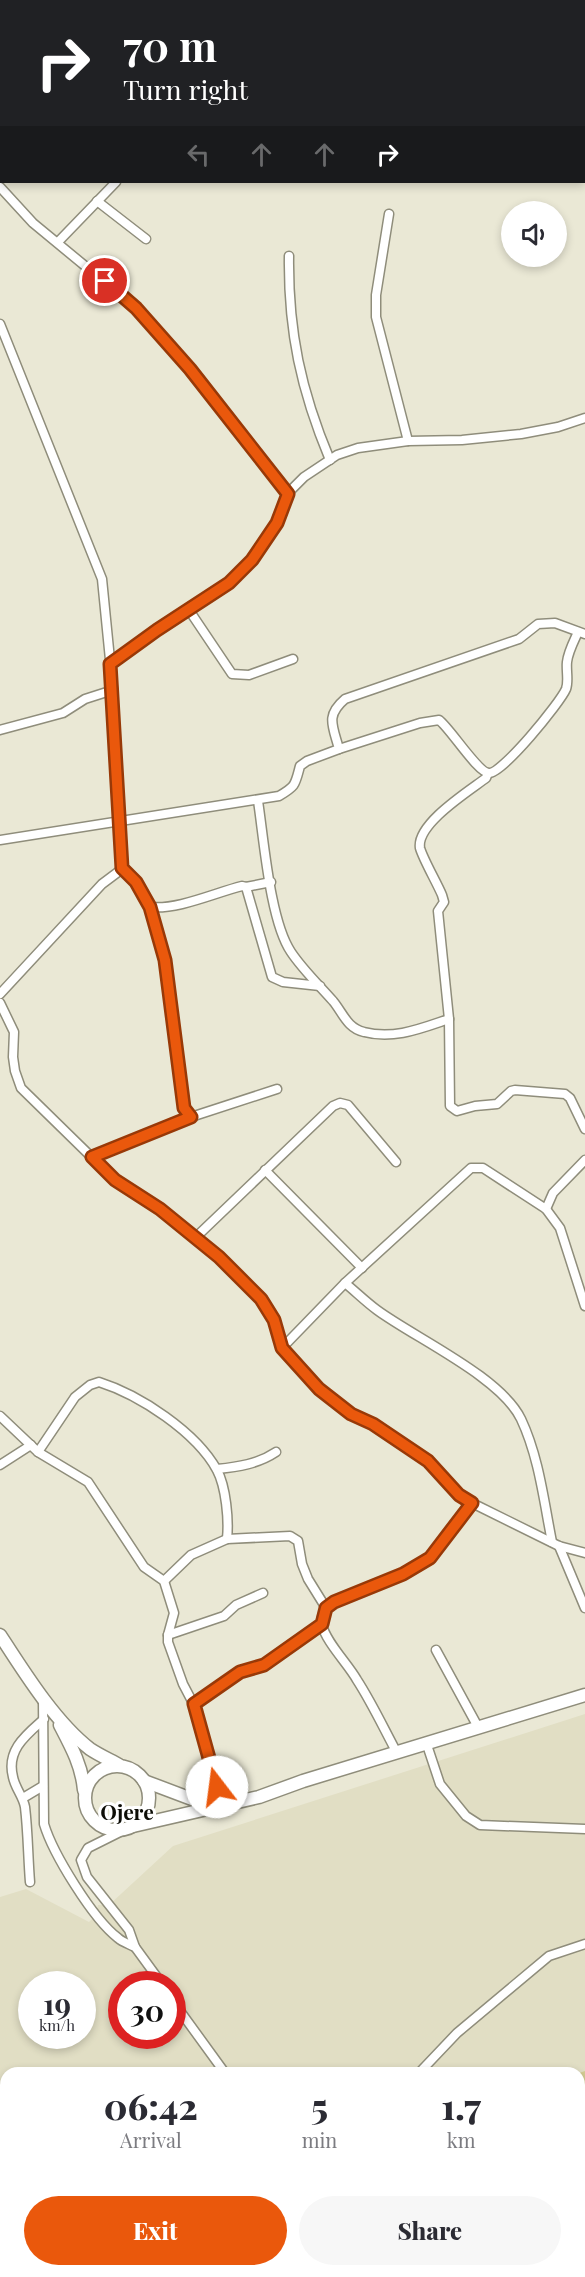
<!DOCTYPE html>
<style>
body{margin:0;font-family:"Playfair Display",serif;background:#f7f7f7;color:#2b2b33;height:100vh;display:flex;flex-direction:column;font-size:22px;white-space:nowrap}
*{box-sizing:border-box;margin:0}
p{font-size:20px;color:#7c7c81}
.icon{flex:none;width:33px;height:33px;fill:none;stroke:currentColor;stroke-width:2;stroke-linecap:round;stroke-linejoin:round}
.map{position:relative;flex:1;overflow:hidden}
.sheet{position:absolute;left:0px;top:2067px;width:585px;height:210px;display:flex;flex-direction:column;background:#fff;border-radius:18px 18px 0 0;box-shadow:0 3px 9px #0003}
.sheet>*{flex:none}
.top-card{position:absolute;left:0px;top:0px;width:585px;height:183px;box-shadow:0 3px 9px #0003;background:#202124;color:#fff;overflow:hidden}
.fabs{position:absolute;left:501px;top:201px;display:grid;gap:12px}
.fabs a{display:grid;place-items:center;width:66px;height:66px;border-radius:50%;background:#fff;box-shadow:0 3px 9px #0003;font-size:30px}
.speed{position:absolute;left:18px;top:1971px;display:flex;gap:12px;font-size:30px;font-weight:700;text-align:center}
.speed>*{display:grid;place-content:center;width:78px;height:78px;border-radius:50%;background:#fff;box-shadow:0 3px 9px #0003;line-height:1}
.speed small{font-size:15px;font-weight:400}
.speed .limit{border:9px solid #d22;background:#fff;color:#111}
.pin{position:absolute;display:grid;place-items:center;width:51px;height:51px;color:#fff;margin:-26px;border:3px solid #fff;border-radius:50%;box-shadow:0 2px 6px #0007}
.me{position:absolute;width:66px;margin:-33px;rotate:345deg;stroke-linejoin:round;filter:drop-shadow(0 0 4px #0008)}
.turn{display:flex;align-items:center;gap:21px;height:126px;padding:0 24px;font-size:27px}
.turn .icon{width:78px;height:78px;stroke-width:2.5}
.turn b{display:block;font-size:42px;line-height:51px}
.lanes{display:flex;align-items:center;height:57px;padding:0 24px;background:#0003;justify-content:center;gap:30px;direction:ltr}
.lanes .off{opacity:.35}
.eta{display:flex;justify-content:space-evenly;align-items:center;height:102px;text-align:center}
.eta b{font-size:36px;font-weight:800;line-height:42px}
.primary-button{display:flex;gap:12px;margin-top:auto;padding:12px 24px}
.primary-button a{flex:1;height:69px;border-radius:36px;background:#ea580c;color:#fff;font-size:24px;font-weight:800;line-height:69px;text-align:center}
.primary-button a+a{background:#f7f7f7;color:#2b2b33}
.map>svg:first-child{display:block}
</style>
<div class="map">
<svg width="585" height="2277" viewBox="0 0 585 2277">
<rect width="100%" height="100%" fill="#eae8d5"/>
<path fill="#e1dec4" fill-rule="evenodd" d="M 585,1714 L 585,2277 L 0,2277 L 0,1897 L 26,1889 L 89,1922 L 96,1915 L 98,1905 L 109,1905 L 173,1846 ZM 32,1984 L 82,1984 L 82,2036 L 32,2036 ZM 122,1984 L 172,1984 L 172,2036 L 122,2036 ZM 6,2073 L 579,2073 L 579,2271 L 6,2271 Z"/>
<polygon fill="#d4cd93" points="585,2071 585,2186 579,2188 579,2073"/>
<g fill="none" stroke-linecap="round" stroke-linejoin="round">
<g stroke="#8f8d7b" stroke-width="11">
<g id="street">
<polyline points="432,0 433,2"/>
<polyline points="247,2 247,0"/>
<polyline points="584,172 585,174"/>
<polyline points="0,187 33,223 136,308 190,369 288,493"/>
<polyline points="97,201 146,239"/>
<polyline points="389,214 376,295 376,317 408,441"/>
<polyline points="58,242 116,182"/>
<path d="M 289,256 C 288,331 301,391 330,460"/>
<polyline points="0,324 102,579 113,690 118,820 122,869 102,884 0,994"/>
<polyline points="189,610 232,674 249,675 293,659"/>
<polyline points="110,664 157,630 229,583 252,560 277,523 288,493 304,477 337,455 358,448 408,441 462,440 521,434 558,427 585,418"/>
<polyline points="0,730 63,713 85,699 113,690"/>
<path d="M 339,749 L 420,723 L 439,720 C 450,728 478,773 489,773 C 502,774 560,703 566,689 C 569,681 566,671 567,662 C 568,652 574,641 578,632"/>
<path d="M 488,773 L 486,778 C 469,791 416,824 420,848 C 423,859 437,883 442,895 L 444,902 L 438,911 L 449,1019 L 450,1106 L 457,1111 L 475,1106 L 497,1104 L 511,1091 L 515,1090 L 565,1094 L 570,1098 L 585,1129"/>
<path d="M 258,801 C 264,840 270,921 291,952 C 303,970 319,985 333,1001 C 343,1013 347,1028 364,1032 C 394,1040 422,1028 449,1019"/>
<path d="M 0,840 L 279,796 C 296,786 295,785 300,766 L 307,761 L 339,749 C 333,726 325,716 345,699 L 519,639 L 538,624 L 555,623 L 585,634"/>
<polyline points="122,869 136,882 150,907 165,960 184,1108 191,1117 277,1089"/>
<polyline points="246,887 271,882"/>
<path d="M 150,907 C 178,910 214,893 242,886 L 246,887 L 272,977 L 283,982 L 320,986"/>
<polyline points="0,1003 14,1032 13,1057 15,1071 21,1088 115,1180 160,1209 195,1238 219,1257 261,1299 274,1320 282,1348 319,1388 351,1414 373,1424 428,1461 459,1495 472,1503 559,1546 585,1553"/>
<polyline points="92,1157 191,1117"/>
<polyline points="265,1170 362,1268"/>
<polyline points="546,1209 553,1193 585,1160"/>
<polyline points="195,1238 333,1106 340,1103 348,1105 396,1162"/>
<path d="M 345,1283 C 356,1292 366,1302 377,1310 C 415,1338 501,1377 521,1419 C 539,1457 544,1502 552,1542"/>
<polyline points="282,1348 345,1283 471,1168 483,1168 546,1209 560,1228 585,1306"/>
<polyline points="0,1416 38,1452 88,1482 144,1567 164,1581 174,1613 168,1635 168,1642 183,1684 194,1705 222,1806"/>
<path d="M 38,1452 L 75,1397 L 90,1385 L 99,1382 C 140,1395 196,1432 217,1470 C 226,1487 229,1520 227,1539"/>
<polyline points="0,1465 31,1445"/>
<path d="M 217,1469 C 238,1467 258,1464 276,1452"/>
<polyline points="559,1546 585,1608"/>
<polyline points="164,1581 191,1555 227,1539 290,1536 298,1541 302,1564 308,1579 326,1608"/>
<polyline points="168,1635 224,1616 236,1605 263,1593"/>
<polyline points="436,1650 478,1727"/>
<path d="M 43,1699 L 44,1824 C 53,1854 93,1919 118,1938 C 122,1942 129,1944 135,1947"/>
<polyline points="194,1705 241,1672 264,1665 322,1624"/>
<polyline points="427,1745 440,1784 466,1816 480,1825 585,1829"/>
<path d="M 397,1753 C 384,1729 372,1703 357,1680 C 348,1664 326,1642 322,1625 C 320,1614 327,1607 334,1602 L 403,1574 L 430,1558 L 472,1503"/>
<polyline points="23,1798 43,1786"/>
<polyline points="124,1830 88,1848 81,1860 87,1877 129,1930 135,1947 162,1984"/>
<path d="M 30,1882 C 28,1857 28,1832 25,1807 C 23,1796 15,1788 13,1777 C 6,1750 26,1735 44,1719"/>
<polyline points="172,2000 225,2073"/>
<polyline points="419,2073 457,2033 549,1956 585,1944"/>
<polyline points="5,2200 6,2207"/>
<polyline points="19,2271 20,2277"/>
<polyline points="378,2271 383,2277"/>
</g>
</g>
<g stroke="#8f8d7b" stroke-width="15">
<g id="secondary">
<path d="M 0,1635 C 24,1672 55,1722 90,1749 C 99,1755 110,1760 119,1765"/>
<path d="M 60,1725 C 71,1746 82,1766 84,1790"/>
<circle cx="117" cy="1798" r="32"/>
<polyline points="144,1781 213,1807"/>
<polyline points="133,1826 259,1797 303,1781 585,1695"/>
</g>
</g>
<use href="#street" stroke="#fff" stroke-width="8"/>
<use href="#secondary" stroke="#fff" stroke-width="12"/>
</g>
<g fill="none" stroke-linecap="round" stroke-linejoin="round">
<g stroke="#983908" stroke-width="15">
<polyline id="route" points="105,281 136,308 190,369 288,494 277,523 252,560 229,583 157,630 110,664 122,868 136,882 150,907 165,960 184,1108 191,1117 92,1157 115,1180 160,1209 219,1257 261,1299 274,1320 282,1348 319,1389 351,1414 373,1424 428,1461 459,1495 472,1503 430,1558 403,1574 334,1602 326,1608 322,1624 264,1665 240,1672 194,1704 217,1787"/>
</g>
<use href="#route" stroke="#ea580c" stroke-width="10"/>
</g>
<g text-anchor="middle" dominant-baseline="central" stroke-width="6" stroke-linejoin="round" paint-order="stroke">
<g font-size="21" font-weight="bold" fill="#0e0e07" stroke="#fff">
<text x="127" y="1811">Ojere</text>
</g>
</g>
</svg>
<div class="fabs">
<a><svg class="icon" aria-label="sound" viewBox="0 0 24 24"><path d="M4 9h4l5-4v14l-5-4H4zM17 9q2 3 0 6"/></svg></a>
</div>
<div class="speed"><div>19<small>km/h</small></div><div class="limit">30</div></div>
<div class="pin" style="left:105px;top:281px;background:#d93025"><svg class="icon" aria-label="arrive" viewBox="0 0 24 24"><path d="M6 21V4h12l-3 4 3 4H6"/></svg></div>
<svg class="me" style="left:217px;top:1787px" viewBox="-20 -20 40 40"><circle r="19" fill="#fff"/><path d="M0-13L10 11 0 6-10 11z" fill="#ea580c"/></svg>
<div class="top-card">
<div class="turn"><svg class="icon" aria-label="right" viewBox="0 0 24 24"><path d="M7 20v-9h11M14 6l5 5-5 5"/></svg><div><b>70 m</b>Turn right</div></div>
<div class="lanes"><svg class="icon off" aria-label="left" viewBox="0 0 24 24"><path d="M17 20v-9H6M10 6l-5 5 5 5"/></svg><svg class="icon off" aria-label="ahead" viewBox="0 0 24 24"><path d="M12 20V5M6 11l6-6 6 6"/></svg><svg class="icon off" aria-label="ahead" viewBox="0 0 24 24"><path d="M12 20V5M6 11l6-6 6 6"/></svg><svg class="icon" aria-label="right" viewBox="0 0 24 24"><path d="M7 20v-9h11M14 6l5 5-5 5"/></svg></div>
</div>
<section class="sheet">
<div class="eta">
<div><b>06:42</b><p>Arrival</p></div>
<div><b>5</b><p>min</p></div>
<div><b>1.7</b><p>km</p></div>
</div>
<div class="primary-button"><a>Exit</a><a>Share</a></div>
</section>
</div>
